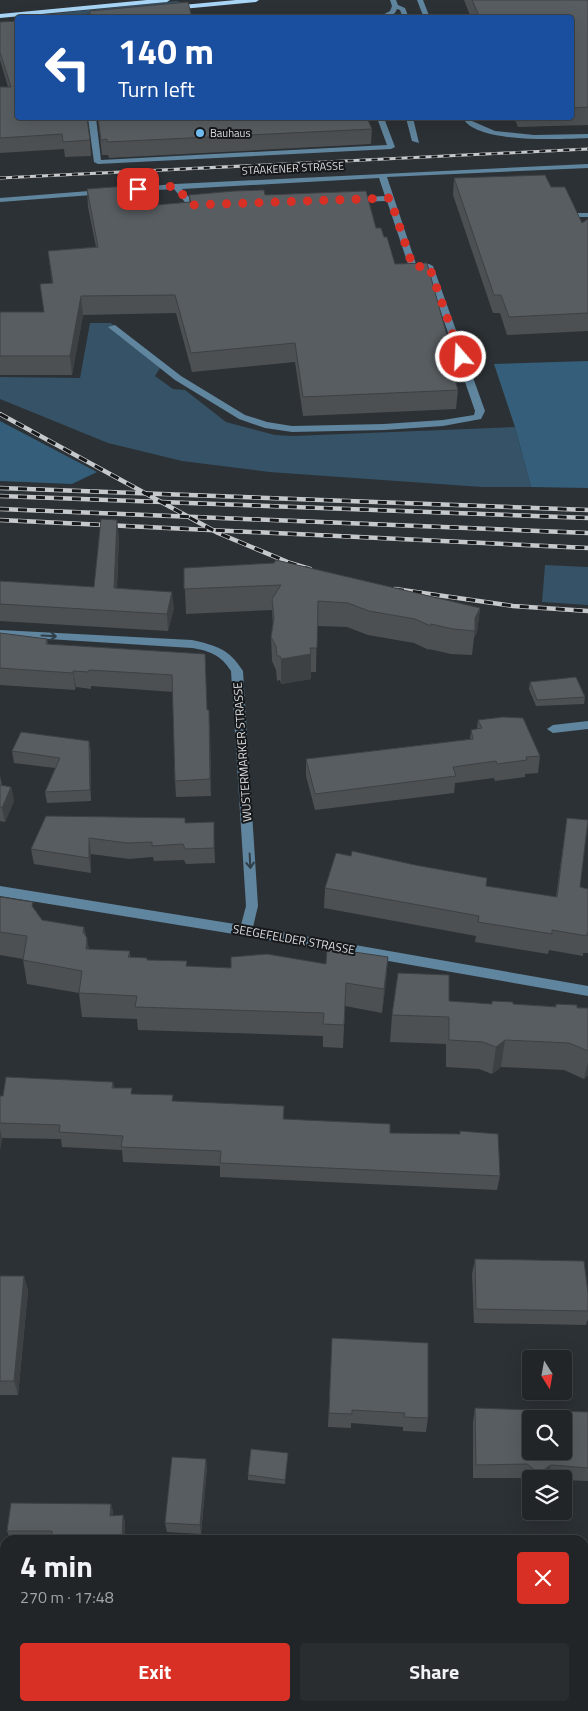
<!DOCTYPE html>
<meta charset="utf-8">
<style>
body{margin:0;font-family:"Titillium Web",sans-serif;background:#292d30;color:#f1f3f6;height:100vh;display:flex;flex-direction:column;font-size:19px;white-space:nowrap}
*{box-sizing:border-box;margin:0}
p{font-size:16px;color:#a2a5a8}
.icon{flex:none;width:28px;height:28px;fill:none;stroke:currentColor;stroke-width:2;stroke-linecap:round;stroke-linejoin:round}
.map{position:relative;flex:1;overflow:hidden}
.sheet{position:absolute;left:0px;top:1535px;width:589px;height:176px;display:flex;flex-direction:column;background:#212528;border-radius:15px 15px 0 0;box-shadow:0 5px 20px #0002,0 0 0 1px #3e4245}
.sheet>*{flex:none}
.banner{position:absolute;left:15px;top:15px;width:559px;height:105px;border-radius:5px;box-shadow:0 5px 20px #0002,0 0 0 1px #3e4245;background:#1a4fa0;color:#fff;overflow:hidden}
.needle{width:32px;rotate:169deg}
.fabs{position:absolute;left:522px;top:1350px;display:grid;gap:10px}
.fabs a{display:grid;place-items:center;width:50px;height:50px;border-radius:5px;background:#212528;box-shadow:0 5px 20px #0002,0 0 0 1px #3e4245;font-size:25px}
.pin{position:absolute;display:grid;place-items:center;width:42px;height:42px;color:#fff;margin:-21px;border-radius:10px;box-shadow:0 2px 8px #0006}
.me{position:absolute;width:55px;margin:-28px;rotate:341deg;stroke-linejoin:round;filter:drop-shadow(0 0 4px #0008)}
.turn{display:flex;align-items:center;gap:18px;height:105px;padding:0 20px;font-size:22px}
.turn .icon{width:65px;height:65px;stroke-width:2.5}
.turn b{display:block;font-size:35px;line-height:42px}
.round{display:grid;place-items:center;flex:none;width:52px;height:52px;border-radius:5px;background:#292d30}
.headline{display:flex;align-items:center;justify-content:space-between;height:85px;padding:0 20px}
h1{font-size:30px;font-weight:700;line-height:38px}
.action{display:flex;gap:10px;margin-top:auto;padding:10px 20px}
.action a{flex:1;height:58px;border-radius:5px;background:#d93025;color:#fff;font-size:20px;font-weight:700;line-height:58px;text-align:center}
.action a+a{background:#292d30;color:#f1f3f6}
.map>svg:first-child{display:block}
</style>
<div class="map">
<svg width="588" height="1711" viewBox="0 0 588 1711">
<rect width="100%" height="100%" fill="#2c3135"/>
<g fill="#355266">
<polygon points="177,1 182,3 181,5 53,17 50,17 49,14"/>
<polygon points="90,323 111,323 160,368 155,376 173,389 185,390 226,422 275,435 293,436 515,427 531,487 482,487 269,472 182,461 108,443 0,399 0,377 80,378"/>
<polygon points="545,565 588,567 588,605 542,602"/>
</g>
<g fill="#345e7a">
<polygon points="588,361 588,488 531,487 515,427 494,364"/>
<polygon points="0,421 97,472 72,484 0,481"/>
</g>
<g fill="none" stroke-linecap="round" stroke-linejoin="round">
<g fill="#60859e" fill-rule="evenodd">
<polygon points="390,0 396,0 398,5 405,8 409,18 403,18 400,10 397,9 395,13 386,18 377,18 390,11 392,6"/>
<polygon points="417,0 423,0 430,18 424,18"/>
<polygon points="88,118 96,118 101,160 387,145 377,118 384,118 395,147 391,149 98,164 94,162"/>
<polygon points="406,118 413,118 419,143 412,141"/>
<path d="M 463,118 L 470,118 L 472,121 L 495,131 L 534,135 L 588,134 L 588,138 C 562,139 476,144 463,118 Z"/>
<polygon points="588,164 588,168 387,177 416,264 429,264 433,266 485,411 481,419 443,426 384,430 292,432 265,428 239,419 175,380 108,327 115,325 181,376 245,415 267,422 292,426 384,424 443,420 474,415 475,411 426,269 413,269 409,267 387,201 352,202 348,200 352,198 385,196 379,178 182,189 194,203 208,203 209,205 205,207 189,207 174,189 125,192 121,190 125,188 175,184"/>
<polygon points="102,190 105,190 105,194 0,202 0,198"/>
<rect x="573" y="213" width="15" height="4"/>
<path d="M 0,630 L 192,640 C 217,646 228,648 243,671 L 258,906 L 253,927 L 588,986 L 588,996 L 246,936 L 0,896 L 0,886 L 241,925 L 246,906 L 231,671 C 221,655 210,651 192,648 L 0,636 Z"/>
<polygon points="588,721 588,729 553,733 547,729 553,725"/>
</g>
<g fill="#a9d6f6" fill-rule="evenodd">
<polygon points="147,0 170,0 167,2 0,18 0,14"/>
<polygon points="236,0 259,0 256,2 172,10 169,8 172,6"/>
</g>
<g stroke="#c6c9cc" stroke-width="3">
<polyline id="rail-far1" points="0,178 588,149"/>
</g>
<g stroke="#c6c9cc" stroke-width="4.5">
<g id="rail">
<polyline points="0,414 218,533 290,563 310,569"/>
<polyline points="0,488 588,510"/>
<polyline points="0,496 588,518"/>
<polyline points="0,509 588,533"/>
<polyline points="0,520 588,548"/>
<polyline points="395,589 513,606 588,611"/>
</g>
</g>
<use href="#rail-far1" stroke="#16181a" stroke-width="2" stroke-dasharray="6" stroke-linecap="butt"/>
<use href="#rail" stroke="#16181a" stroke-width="3" stroke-dasharray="9" stroke-linecap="butt"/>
</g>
<g fill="#4c5053">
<polygon points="464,0 588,0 588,125 518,127 514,118 571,118 571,18 471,18"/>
<polygon points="0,22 90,140 91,156 65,157 64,149 0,153 0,87 8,87 0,60"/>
<polygon points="96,118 367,118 372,129 371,144 109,158 108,155 102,155 98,118"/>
<polygon points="454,178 551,187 582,223 588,219 588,331 507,335 500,313 493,313 453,195"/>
<polygon points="87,189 144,206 189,202 189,195 265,195 376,228 384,237 395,264 457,372 456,384 458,390 456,409 303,416 295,362 192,372 176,313 83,315 72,375 0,375 0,312 44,312 52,283 48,251 96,247 88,207"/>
<polygon points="119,536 117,588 174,608 168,631 0,621 0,581 94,587"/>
<polygon points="184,568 480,608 477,632 474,638 472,655 451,654 429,649 429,650 414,643 368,635 347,627 317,626 316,672 311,672 311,679 281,684 280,680 277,681 276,670 272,661 271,637 273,626 272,610 186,614"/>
<polygon points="0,633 47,639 48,644 205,654 207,710 210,727 211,796 176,797 175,781 173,692 91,686 91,689 76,687 75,690 0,685"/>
<polygon points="530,682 585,697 584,704 536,706 529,689"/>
<polygon points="478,720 540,756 538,773 525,774 525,777 495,781 494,778 455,783 454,793 315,810 306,776 306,759 470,739 471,730 477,729"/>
<polygon points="89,741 91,752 91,801 47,803 45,792 55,768 14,763 12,751"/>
<polygon points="0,776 2,785 11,787 14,801 5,822 0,821"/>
<polygon points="46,816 185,823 214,837 215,863 186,864 184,860 154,861 153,857 129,859 91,854 91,873 34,864 31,849"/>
<polygon points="567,818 580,887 588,889 588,953 583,953 583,956 549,950 548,954 475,942 476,936 324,908 325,888 351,856 486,886 556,897 564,838"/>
<polygon points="0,897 34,908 42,920 84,927 89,949 130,951 130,957 187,966 231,968 326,964 388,957 386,981 382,1013 345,1006 343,1048 323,1047 323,1036 138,1030 137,1019 82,1017 79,993 27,984 23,959 0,955"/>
<polygon points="492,1001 513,1004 588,1008 588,1075 584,1079 564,1070 501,1067 492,1074 479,1069 446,1067 446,1044 390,1042 392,1015 492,1004"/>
<polygon points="113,1082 114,1088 132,1094 174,1101 284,1106 284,1119 390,1133 500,1176 497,1190 220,1177 220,1166 123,1162 122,1150 62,1147 61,1139 2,1138 0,1150 0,1096 3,1096"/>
<polygon points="475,1259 588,1293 588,1319 586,1325 474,1323 472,1274"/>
<polygon points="0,1276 24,1276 28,1291 18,1395 0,1395"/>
<polygon points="332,1338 428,1418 426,1432 403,1431 403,1427 351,1423 351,1428 328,1427"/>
<polygon points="475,1408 588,1412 588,1481 564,1480 564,1479 531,1479 531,1483 523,1478 473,1478 473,1422"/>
<polygon points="288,1453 285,1484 248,1480 248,1475"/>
<polygon points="206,1459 207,1468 201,1534 167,1532 165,1523"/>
<polygon points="113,1511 112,1516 123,1515 125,1522 124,1540 52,1540 52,1538 10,1538 7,1531"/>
<rect x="0" y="1595" width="5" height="70"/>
<polygon points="584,1605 588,1605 588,1687 587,1687 587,1684 584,1684"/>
<polygon points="131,1706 181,1706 180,1711 153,1711 133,1708"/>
<polygon points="214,1706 275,1706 274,1711 233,1711 233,1708"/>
</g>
<g fill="#3e4144">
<polygon points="81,296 83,315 72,375 70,356"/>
<polygon points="117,520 119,536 116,605 114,588"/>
<polygon points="172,592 174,608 168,631 167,614"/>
<polygon points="480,608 477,632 474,638 475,618"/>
<polygon points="311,654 311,679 281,684 281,659"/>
<polygon points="73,671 76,687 75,690 73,673"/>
<polygon points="209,710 210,727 211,796 210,779"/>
<polygon points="89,741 91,752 91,801 90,790"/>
<polygon points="11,787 14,801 5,822 2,808"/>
<polygon points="89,838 91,854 91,873 89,858"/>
<polygon points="84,927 86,944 87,938 91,962 89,973 83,932"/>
<polygon points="388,957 386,981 382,1013 384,989"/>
<polygon points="505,1040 501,1067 492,1074 496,1047"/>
<polygon points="588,1062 588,1075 584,1079"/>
<polygon points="0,1129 2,1138 0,1150"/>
<polygon points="24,1276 28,1291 18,1395 14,1381"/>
<polygon points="206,1459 207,1468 201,1534 200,1525"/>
<polygon points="551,1465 547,1478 537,1479 539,1473"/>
<polygon points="111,1504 113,1511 112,1523 110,1516"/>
<polygon points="123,1515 125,1522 124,1540 122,1540"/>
<polygon points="178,1706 181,1706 180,1711 179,1711"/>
</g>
<g fill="#585d61" stroke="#3e4144" fill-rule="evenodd">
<polygon points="472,0 588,0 588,107 571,108 571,18 480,18"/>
<polygon points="188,2 192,18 50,18 90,14 90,11"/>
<polygon points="18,21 18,118 87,118 90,140 63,142 62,134 0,138 0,87 11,87 0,52 0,22"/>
<polygon points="98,118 367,118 372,129 107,142 107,139 101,140"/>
<polygon points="545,175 551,187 565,187 582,223 588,219 588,313 509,317 501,295 494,295 454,178"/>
<polygon points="139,185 144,206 191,202 189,195 234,191 264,190 265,195 366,191 376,228 381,228 384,237 387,237 395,264 427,263 457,372 453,372 458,390 303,397 295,343 191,353 175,295 81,296 70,356 0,356 0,312 44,312 40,284 53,283 48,251 98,247 87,189"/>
<polygon points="101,519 117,520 114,588 172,592 167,614 0,604 0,581 94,587"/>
<polygon points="276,560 480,608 475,618 475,631 453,629 431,624 431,626 415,619 369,611 348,603 318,601 317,648 310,648 311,654 281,659 280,656 277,656 276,646 271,637 274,618 272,599 281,585 184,589 184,568 274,563"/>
<polygon points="0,633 47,639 46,644 205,654 207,710 209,710 210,779 175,781 172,675 89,670 89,672 73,671 73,673 0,668"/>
<polygon points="576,677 585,697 537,700 530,682"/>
<polygon points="503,717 523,718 540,756 526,757 527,760 497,764 496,761 453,767 456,776 315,794 306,759 473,739 471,730 482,728 478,720"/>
<polygon points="21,732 89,741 90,790 45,792 60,758 12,751"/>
<polygon points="0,785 11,787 2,808 0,807"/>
<polygon points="46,816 185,818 185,823 214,822 214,848 185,849 183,844 152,846 152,842 127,843 89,838 89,858 31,849"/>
<polygon points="567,818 588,820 580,887 588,889 588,933 587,933 587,936 552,930 552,934 478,922 479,916 325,888 336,853 351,856 352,851 415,865 487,878 486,886 557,897"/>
<polygon points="0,897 33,902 32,906 42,920 84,927 83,932 87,938 86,949 130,951 128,957 147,958 147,960 187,961 186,966 231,968 231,957 267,954 326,964 327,948 388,957 384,989 346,983 344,1025 323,1024 324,1013 135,1007 137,996 79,993 82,971 23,960 27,936 0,932"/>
<polygon points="398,973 449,975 449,1001 492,1004 492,1001 513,1002 513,1004 556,1007 556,1004 577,1005 577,1008 588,1008 588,1051 569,1043 505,1040 496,1047 483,1042 449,1040 449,1017 392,1015"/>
<polygon points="6,1077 113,1082 112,1088 132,1088 131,1094 173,1095 172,1101 284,1106 283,1119 390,1124 390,1133 460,1134 460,1131 498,1134 500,1176 220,1163 221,1151 121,1147 123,1136 59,1132 60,1125 0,1123 0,1096 3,1096"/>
<polygon points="475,1259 584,1261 588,1293 588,1311 476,1309"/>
<polygon points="0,1276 24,1276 14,1381 0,1381"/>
<polygon points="332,1338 428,1343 428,1418 404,1417 405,1413 352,1410 352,1414 329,1413"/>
<path d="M 475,1408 L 588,1412 L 588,1468 L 551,1465 L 539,1473 L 527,1464 L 476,1465 ZM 531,1419 L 564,1419 L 564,1451 L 531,1451 Z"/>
<polygon points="251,1449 288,1453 285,1480 248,1475"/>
<polygon points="172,1457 206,1459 200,1525 165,1523"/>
<polygon points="11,1503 111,1504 110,1516 123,1515 122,1540 52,1540 52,1531 7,1531"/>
<polygon points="0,1595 5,1595 5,1655 0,1654"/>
<rect x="584" y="1605" width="4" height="68"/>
<rect x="233" y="1706" width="41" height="5"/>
</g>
<defs><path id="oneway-shaft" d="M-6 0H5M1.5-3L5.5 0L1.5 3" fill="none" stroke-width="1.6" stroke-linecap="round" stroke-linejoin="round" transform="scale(1.25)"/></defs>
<g stroke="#303e48">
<use href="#oneway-shaft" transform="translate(49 636) rotate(3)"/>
<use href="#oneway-shaft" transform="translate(250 861) rotate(87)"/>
</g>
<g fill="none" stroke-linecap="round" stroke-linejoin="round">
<polyline stroke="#d93025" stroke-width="9" stroke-dasharray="0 16.2" points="138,189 175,186 192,205 390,198 413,267 429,266 461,357"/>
</g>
<circle fill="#73c1f5" stroke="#16181a" stroke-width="2" cx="200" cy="133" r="5"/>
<g text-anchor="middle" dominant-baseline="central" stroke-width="4" stroke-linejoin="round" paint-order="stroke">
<g font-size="11" fill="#dcdfe2" stroke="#16181a" text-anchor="start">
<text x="210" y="133">Bauhaus</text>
</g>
<g font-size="11" fill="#dcdfe2" stroke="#16181a">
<text transform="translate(293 168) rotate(-3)">STAAKENER STRASSE</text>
</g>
<g font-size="12" fill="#dcdfe2" stroke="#16181a">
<text transform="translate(242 752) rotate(-94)">WUSTERMARKER STRASSE</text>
<text transform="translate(294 939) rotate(10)">SEEGEFELDER STRASSE</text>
</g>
</g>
</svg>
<div class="fabs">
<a><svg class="needle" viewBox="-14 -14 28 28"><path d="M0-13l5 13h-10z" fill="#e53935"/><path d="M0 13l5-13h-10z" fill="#a2a5a8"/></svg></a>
<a><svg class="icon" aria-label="search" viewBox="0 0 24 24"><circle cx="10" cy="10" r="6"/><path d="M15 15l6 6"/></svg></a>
<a><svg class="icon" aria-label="layers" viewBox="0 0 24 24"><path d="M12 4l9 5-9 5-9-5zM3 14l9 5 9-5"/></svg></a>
</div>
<div class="pin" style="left:138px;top:189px;background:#d93025"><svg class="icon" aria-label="arrive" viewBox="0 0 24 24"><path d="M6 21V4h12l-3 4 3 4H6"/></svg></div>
<svg class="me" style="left:461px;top:357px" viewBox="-20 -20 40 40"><circle r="17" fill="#d93025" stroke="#fff" stroke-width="3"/><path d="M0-11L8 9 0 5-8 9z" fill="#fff"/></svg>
<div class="banner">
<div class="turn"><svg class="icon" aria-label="left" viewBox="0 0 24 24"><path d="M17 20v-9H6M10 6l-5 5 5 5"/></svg><div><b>140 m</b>Turn left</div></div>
</div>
<section class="sheet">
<div class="headline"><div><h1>4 min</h1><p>270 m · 17:48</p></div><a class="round" style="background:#d93025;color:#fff"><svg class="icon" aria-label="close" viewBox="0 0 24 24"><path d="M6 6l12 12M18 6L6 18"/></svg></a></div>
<div class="action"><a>Exit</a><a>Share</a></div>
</section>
</div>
